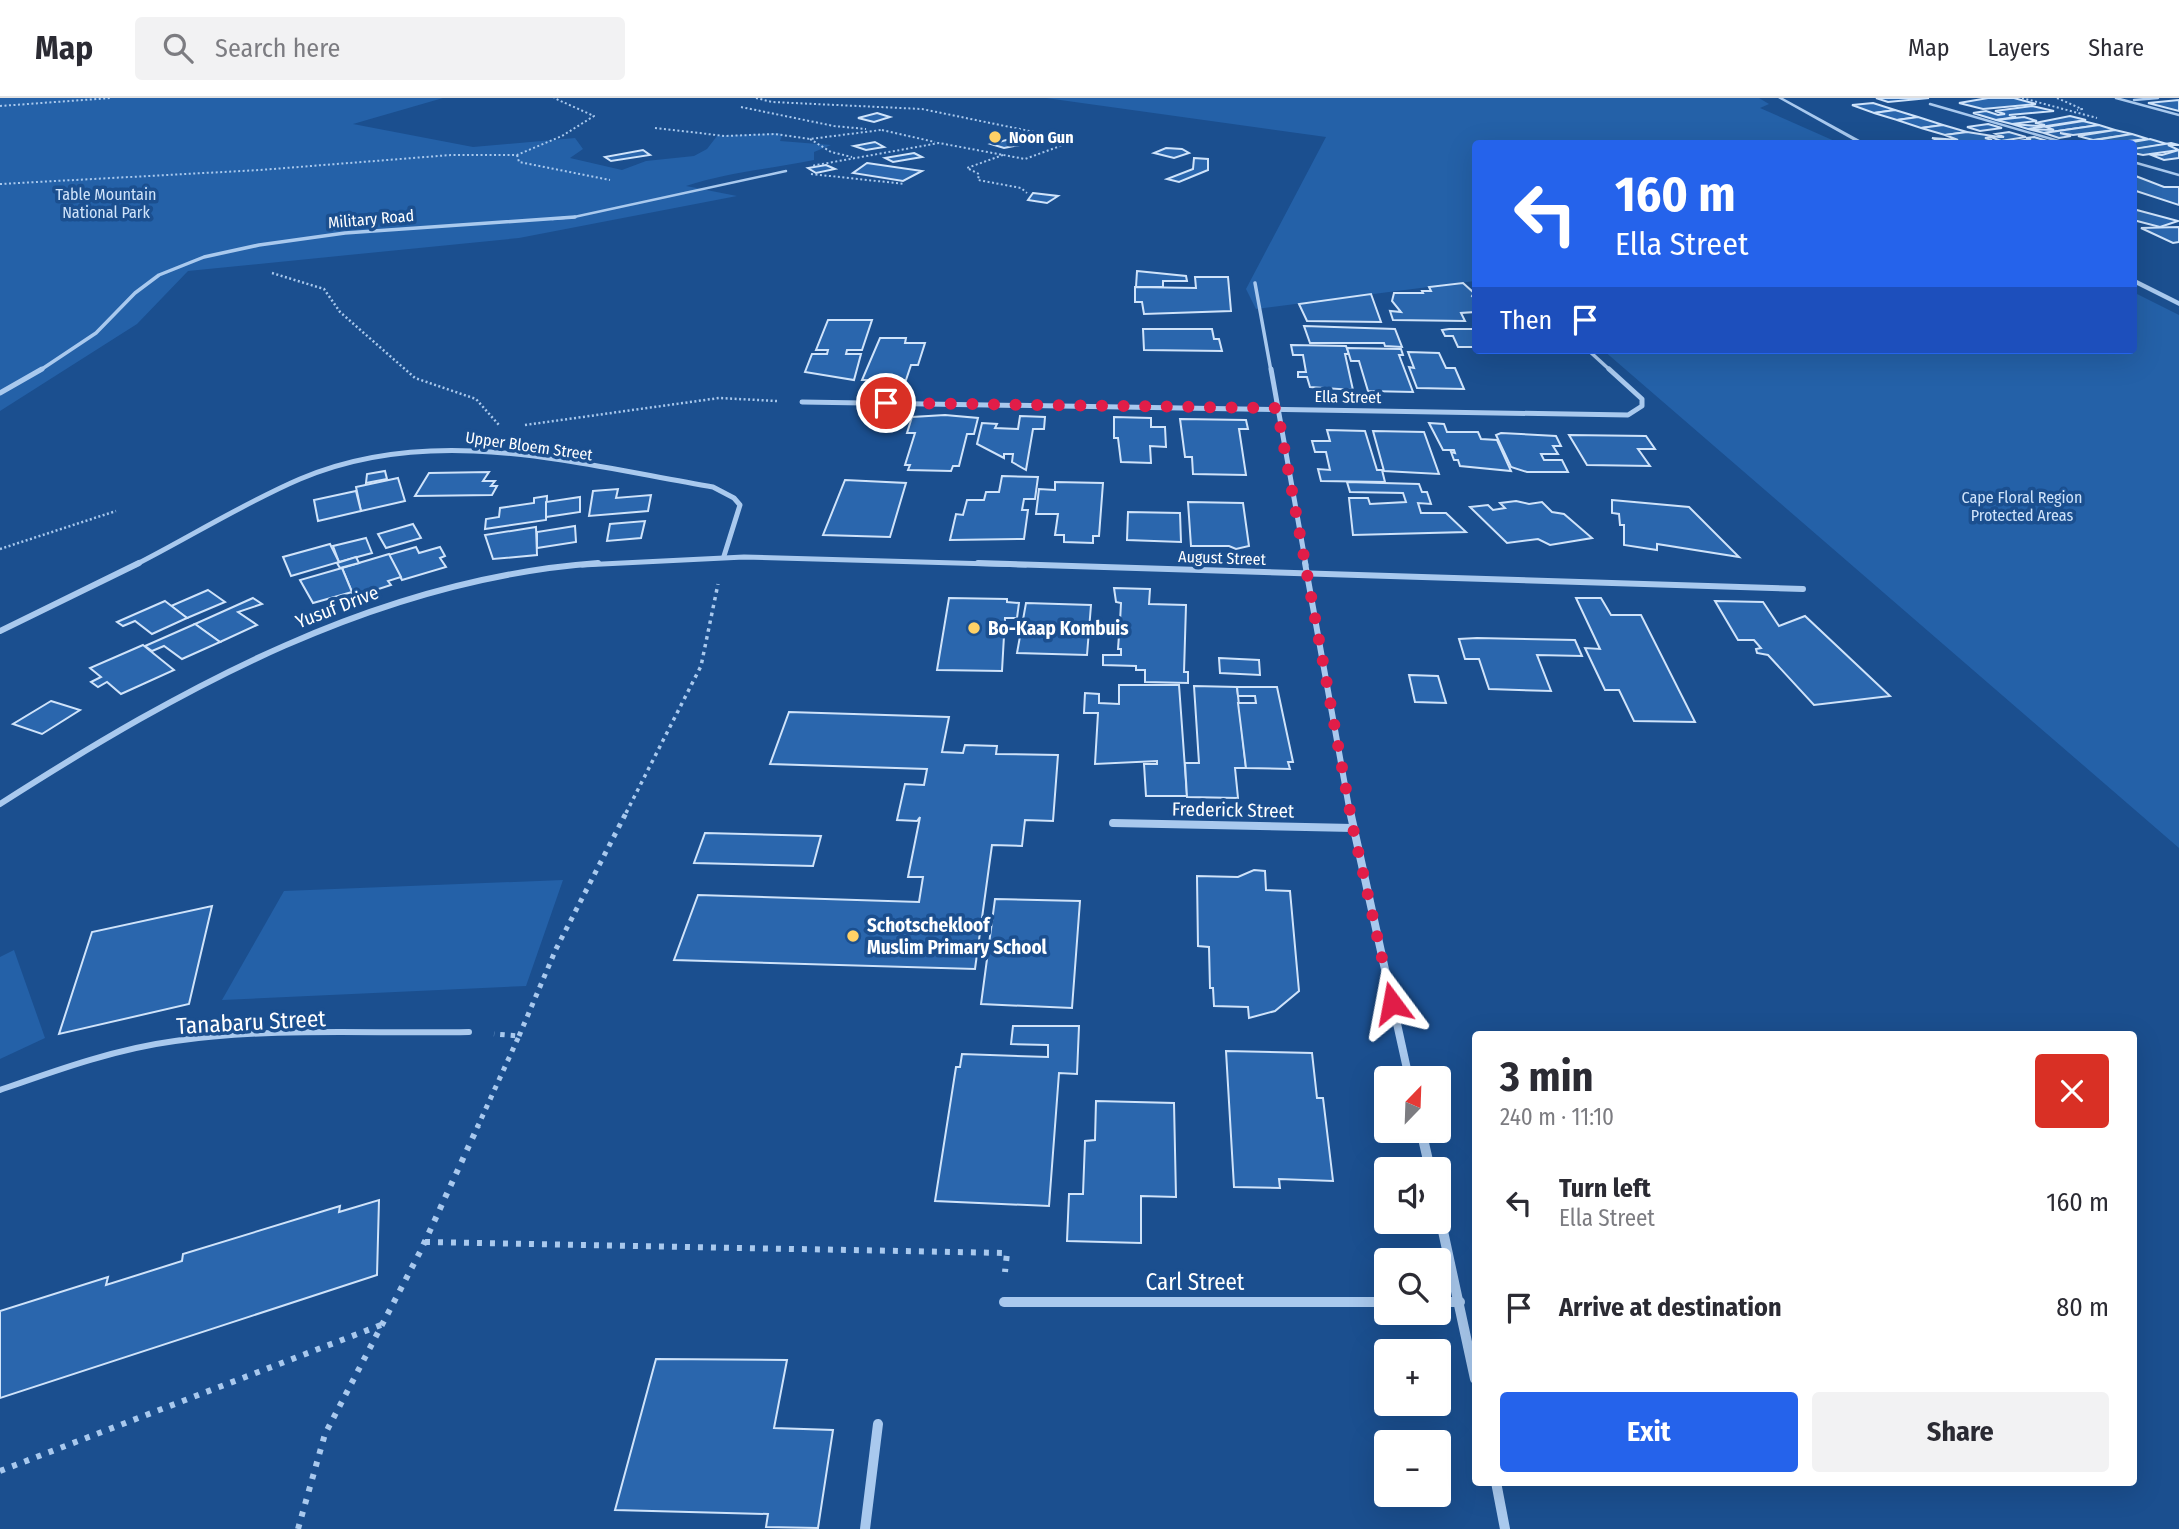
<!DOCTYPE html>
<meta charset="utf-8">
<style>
body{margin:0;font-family:"Fira Sans Condensed",sans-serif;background:#f2f2f3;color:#2b2b33;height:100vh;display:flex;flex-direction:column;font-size:26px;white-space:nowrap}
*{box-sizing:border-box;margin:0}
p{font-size:23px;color:#7c7c81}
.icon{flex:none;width:38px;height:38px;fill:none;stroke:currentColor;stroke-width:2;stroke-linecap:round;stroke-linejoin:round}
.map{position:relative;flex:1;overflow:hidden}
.sheet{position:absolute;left:1472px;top:933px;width:665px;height:455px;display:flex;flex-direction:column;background:#fff;border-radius:7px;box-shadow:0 7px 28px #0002}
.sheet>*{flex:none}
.banner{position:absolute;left:1472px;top:42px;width:665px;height:214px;border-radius:7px;box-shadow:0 7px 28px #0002;background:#2563eb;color:#fff;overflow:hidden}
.needle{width:46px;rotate:23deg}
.tools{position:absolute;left:1374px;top:968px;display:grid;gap:14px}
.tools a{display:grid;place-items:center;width:77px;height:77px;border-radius:7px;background:#fff;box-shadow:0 7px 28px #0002;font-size:35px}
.pin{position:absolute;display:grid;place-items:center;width:60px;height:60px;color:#fff;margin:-30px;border:4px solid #fff;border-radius:50%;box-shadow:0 2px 7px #0007}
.me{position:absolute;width:77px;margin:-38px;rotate:347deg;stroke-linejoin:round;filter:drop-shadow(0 0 5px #0008)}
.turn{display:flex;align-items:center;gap:24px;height:147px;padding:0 28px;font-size:32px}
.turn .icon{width:91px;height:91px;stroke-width:2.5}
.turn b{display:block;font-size:49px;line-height:60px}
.then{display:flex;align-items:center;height:66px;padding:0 28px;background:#0003;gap:14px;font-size:26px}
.round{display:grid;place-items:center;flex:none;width:74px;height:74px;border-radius:7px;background:#f2f2f3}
.headline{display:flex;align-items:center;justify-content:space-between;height:119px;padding:0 28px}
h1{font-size:42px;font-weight:700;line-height:52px}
.button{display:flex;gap:14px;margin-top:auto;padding:14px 28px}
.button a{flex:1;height:80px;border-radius:7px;background:#2563eb;color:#fff;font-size:28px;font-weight:700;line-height:80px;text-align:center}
.button a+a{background:#f2f2f3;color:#2b2b33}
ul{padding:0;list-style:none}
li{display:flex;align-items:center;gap:21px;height:105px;padding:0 28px}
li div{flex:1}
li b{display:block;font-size:26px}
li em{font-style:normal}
header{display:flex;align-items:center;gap:42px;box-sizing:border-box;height:98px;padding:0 35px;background:#fff;border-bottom:2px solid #e1e1e2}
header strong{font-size:33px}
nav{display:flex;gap:38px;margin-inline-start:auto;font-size:24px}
.search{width:490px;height:63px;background:#f2f2f3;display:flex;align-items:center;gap:18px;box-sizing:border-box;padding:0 24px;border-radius:7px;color:#7c7c81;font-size:26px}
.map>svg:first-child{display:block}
</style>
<header>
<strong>Map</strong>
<div class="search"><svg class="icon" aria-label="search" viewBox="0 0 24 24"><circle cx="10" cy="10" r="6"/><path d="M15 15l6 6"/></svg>Search here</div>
<nav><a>Map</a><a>Layers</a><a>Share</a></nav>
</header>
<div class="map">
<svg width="2179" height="1431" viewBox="0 0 2179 1431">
<rect width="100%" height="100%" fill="#1b4f8f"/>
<g fill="#2461a8">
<path d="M 0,0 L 443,0 L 353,26 L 473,49 L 575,40 L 583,51 L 570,60 L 622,72 L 646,63 L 694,58 L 707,51 L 717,38 L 779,35 L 782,38 L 780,43 L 831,47 L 814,54 L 814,62 C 770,71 728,74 686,88 L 737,98 L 519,140 L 188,173 L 137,226 L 0,313 Z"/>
<polygon points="1046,0 1759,0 1769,6 1760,10 1839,45 1475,46 1475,183 1256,211 1246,191 1326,39"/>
<polygon points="2133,194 2179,217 2179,750 1603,252 2133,252"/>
<polygon points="563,782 526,888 222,902 284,793"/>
<polygon points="14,852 45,940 0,961 0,859"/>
</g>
<g fill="#2a66ad" stroke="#cfe3fa" stroke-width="2">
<polygon points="1876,0 1929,0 1888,4"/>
<polygon points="1988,0 2014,0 2036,6 1983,11 1959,5"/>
<polygon points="2179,2 2179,13 2148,5"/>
<polygon points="1873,5 1895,12 1874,15 1852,7"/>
<polygon points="2032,8 2054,13 2009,17 2016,19 1996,22 1973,15 1986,13 1998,17 2005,16 1995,13"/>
<polygon points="1895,12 1918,19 1897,22 1874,15"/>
<polygon points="877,15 890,19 874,24 858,20"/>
<polygon points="2070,18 2086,22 2028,31 2012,26 2037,28 2045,27 2035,25"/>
<polygon points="1918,19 1943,27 1921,30 1897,22"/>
<polygon points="2024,19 2037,23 2012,26 1996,22"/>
<polygon points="2083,23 2099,27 2044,35 2028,31 2054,32 2046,29"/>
<polygon points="1988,26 2002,30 1980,33 1967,29"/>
<polygon points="1943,27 1967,34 1945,37 1921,30"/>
<polygon points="2099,27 2115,32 2073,37 2060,35 2071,38 2059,40 2044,35"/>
<polygon points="2115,32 2132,36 2093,42 2078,38"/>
<polygon points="1967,34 1999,39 2004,39 1996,36 2009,34 2026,39 2001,43 1991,39 1985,40 1992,42 1966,46 1948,46 1932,40 1958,42 1945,37"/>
<polygon points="2132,36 2148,41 2118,44 2121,46 2090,43"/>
<polygon points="2034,39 2057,46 2006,45 2031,41 2026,40"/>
<polygon points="1010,41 1025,46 1004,50 991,46"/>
<polygon points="2150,41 2167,46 2136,51 2133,46 2121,46"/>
<polygon points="875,44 884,49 866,52 854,48"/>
<polygon points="2171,45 2179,47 2168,47 2179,52 2143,57 2133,55 2133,51"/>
<polygon points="1166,50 1182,51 1189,55 1174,60 1154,55"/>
<polygon points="643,52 650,57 611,63 605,59"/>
<polygon points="2179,52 2179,60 2164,62 2149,56 2162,57"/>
<polygon points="914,55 922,59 893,64 885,60"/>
<polygon points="1194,60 1208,61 1208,72 1179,84 1167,81 1193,71"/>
<polygon points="867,65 922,73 903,83 853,75"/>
<polygon points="826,67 835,71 816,75 808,70"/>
<polygon points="2133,77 2164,89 2179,89 2179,107 2133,92"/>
<polygon points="1033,95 1058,98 1047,105 1028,102"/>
<polygon points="2133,111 2178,123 2160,129 2137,123 2133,122"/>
<polygon points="2179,129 2179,144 2173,145 2141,130"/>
<polygon points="1137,173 1186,178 1187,183 1163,183 1163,189 1136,189"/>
<polygon points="1195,179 1228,179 1231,213 1144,216 1142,204 1135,204 1135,189 1196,190"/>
<polygon points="1463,185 1474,195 1472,198 1475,201 1475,214 1461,215 1465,223 1393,222 1390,213 1401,214 1392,203 1394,195 1423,195 1422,193 1431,193 1429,189"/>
<polygon points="1371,196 1381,224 1307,223 1299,206"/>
<polygon points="828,222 872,222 862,252 847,252 846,256 861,256 854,282 805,274 812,256 827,256 828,252 816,252"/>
<polygon points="1304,228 1395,231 1402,249 1385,248 1384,245 1310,245"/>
<polygon points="1143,231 1212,231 1214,241 1219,241 1222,253 1144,252"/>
<polygon points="1449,231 1475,231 1475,249 1458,249 1453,238 1445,238 1442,232"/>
<polygon points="880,240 906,240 905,245 925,245 918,267 911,267 906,282 862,282"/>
<polygon points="1291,247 1346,248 1349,256 1345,256 1353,292 1310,289 1307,279 1298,279 1298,274 1306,274 1303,257 1293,257"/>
<polygon points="1347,250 1401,251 1403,257 1399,257 1413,294 1368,293 1359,263 1351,263"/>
<polygon points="1408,254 1439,255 1446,270 1455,270 1464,291 1417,290 1409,269 1414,270"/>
<polygon points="945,317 978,320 974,336 967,336 959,368 953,368 951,373 908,372 910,367 905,367 915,335 907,335 912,319"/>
<polygon points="1020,318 1045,319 1044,331 1033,331 1026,372 1012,364 1013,356 1004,356 1004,360 977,346 982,325 997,326 995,330 1018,331"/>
<polygon points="1114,319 1151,320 1151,329 1165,329 1166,349 1150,348 1151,365 1121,364 1118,340 1114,340"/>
<polygon points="1180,321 1246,322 1248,331 1239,331 1246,377 1193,376 1192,359 1185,359"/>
<polygon points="1429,325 1444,326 1447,334 1478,334 1481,341 1497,342 1511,373 1460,368 1458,362 1454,362 1451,354 1455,355 1454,352 1443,352"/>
<polygon points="1327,332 1365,333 1377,372 1382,372 1385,384 1321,383 1318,371 1330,372 1326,354 1315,354 1312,343 1330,343"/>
<polygon points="1373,333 1424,334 1439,376 1384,373"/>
<polygon points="1501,335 1556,338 1561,348 1553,348 1558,356 1541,356 1544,362 1562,362 1568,374 1527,374 1511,369 1496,337"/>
<polygon points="1569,337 1646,338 1655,351 1638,351 1650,368 1587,367"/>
<polygon points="385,373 387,381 366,385 367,376"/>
<polygon points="489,374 483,383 495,383 491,388 497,388 492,397 415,398 429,375"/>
<polygon points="1002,378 1038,379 1035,401 1024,401 1022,412 1028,412 1024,441 950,442 956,416 963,417 967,402 984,402 986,394 999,394"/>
<polygon points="398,380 405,403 361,413 356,389"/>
<polygon points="845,382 906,385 890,439 823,437"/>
<polygon points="1055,384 1103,385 1099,438 1093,438 1093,445 1064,444 1064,437 1055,437 1058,416 1036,416 1039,391 1055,392"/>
<polygon points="1347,384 1419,386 1422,394 1427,394 1431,406 1418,405 1421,415 1446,415 1466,434 1353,437 1349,400 1368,400 1370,406 1406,404 1403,395 1350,394"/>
<polygon points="618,391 616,400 651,397 648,413 589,418 593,393"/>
<polygon points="356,393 361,413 318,423 314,402"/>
<polygon points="547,398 546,422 485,431 486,421 499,419 500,410 534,405 534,400"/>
<polygon points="580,399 580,414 546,419 546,404"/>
<polygon points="1612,402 1689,409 1739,459 1657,446 1657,452 1624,447 1624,427 1620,427 1619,416 1612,415"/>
<polygon points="1516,403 1529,406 1542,404 1552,414 1564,416 1592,440 1550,447 1538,441 1507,445 1470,409 1488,407 1493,412 1505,410 1500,405"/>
<polygon points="1188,404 1243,405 1249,448 1236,451 1229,448 1191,448"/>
<polygon points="1128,414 1180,415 1181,444 1127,442"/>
<polygon points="645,423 641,440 607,443 610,426"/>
<polygon points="413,426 421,440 386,450 378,436"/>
<polygon points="575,428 576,444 537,450 537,434"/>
<polygon points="536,429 537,457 493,461 485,437"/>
<polygon points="366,440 372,455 339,464 333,448"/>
<polygon points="330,446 339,464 291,478 283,459"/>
<polygon points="416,449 419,455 440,449 445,458 440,460 446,469 402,482 388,457"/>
<polygon points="389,456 401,479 388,483 391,487 354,499 342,470"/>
<polygon points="356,459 359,465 340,470 337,465"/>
<polygon points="342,470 352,494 313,505 300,482"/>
<polygon points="1114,490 1150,491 1149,506 1186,507 1184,574 1188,574 1188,585 1145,584 1145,572 1136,572 1136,568 1103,567 1103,557 1121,557 1121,551 1118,551 1119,537 1113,536 1114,524 1120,524 1121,505 1116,504"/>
<polygon points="208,492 225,504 187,520 171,508"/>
<polygon points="253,500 262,506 238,514 257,527 220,544 195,526"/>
<polygon points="949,500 1007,501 1007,504 1019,505 1017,520 1005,520 1002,573 937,572"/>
<polygon points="1576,500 1601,500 1611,517 1641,517 1695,624 1634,623 1619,592 1605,592 1585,550 1600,551"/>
<polygon points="165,503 187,520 152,536 135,523 123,528 117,524"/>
<polygon points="1715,503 1763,504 1779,528 1805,518 1890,598 1814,607 1768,557 1757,555 1756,551 1761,550 1754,542 1738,542"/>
<polygon points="1026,505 1091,507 1087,557 1017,555"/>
<polygon points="195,526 220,544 182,561 164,548 152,553 145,548"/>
<polygon points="1477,540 1575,542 1582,558 1537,557 1551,593 1489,591 1479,561 1465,561 1459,541"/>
<polygon points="143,547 174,572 121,596 107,584 98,589 91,584 101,579 90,570"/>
<polygon points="1219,560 1259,562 1260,577 1220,575"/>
<polygon points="1409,577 1438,578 1446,605 1415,604"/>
<polygon points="1119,587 1179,587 1187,698 1146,698 1144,666 1157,666 1157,663 1095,666 1098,615 1084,615 1085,595 1099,596 1099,605 1119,606"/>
<polygon points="1194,588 1237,589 1246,670 1235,670 1238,700 1187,699 1185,665 1199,665"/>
<polygon points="1237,589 1277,589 1293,664 1288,664 1290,671 1246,670 1238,605 1256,605 1255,598 1238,598"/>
<polygon points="51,603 80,612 42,636 13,626"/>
<polygon points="789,614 949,619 942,654 963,655 965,647 997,648 996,656 1058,657 1053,723 1025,722 1022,748 992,747 975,871 674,862 698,797 919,804 923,779 908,779 920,719 917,723 897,722 905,686 924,687 927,671 770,666"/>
<polygon points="705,735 821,738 813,768 694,765"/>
<polygon points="1254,772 1265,773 1266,792 1290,793 1299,893 1275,913 1249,920 1248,909 1214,908 1213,890 1210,890 1209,849 1198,848 1197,778 1238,779"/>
<polygon points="995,801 1080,803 1072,910 981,906"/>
<polygon points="212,808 189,906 59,936 92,834"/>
<polygon points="1013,928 1079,928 1077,976 1059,975 1049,1108 935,1103 956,969 960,969 962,956 1048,959 1048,947 1011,946"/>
<polygon points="1226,953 1312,955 1317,1000 1323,1000 1333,1083 1279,1081 1280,1090 1234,1089"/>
<polygon points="1096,1003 1174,1005 1176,1099 1141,1098 1141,1145 1067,1143 1069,1096 1083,1096 1085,1043 1095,1042"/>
<polygon points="379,1102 377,1177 0,1300 0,1213 108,1179 106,1187 182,1163 183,1156 340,1108 339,1114"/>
<polygon points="656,1261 787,1262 774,1330 833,1332 818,1430 766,1429 768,1416 615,1412"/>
</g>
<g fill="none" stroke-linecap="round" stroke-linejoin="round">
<g stroke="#a9c9ee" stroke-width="2" stroke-dasharray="2 2.5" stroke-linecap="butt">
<polyline points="756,0 772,4 922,11 1044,36 1063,47 1025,61 939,45 811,68"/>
<polyline points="2022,0 2097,20"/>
<polyline points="2057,0 2082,11 2077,12"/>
<polyline points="0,8 111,0"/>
<polyline points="741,9 834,28 866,31"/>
<polyline points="655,30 725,38 775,36 810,41 881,32"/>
<polyline points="882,32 935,44"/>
<polyline points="810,41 831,54 852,59"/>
<polyline points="517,57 519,64 610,82"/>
<polyline points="1003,57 967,70 979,76 978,82 1021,90 1027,95"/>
<polyline points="811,76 905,86"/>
<polyline points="0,86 260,72 451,57 517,57 562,38 594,18 554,0"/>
</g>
<g stroke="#a9c9ee" stroke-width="2.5" stroke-dasharray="2 2.5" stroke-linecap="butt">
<polyline points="272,175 324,191 340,214 415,280 476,301 499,327"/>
<polyline points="525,327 719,300 777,303"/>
<polyline points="0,451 116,413"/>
</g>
<polyline stroke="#a9c9ee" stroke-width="3.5" stroke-dasharray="3.5 4.5" stroke-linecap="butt" points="626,715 701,568 718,486"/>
<g stroke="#a9c9ee" stroke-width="5" stroke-dasharray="4.5 6" stroke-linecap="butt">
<polyline points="519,938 556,851 627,713"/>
<polyline points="477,1030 519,938 494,936"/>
</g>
<g stroke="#a9c9ee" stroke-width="6" stroke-dasharray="5 8" stroke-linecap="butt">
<polyline points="425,1144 1007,1155 1005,1174"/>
<polyline points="0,1373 381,1227"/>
<polyline points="298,1431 325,1336 421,1152 478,1028"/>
</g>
<path stroke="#a9c9ee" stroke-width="6" d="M 0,992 C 57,972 115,951 175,943 C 271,929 372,936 469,934"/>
<g stroke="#a9c9ee" stroke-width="2.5">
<polyline points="2116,0 2179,17"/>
<polyline points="2134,2 2158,0"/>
<polyline points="1930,6 2069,46"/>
<polyline points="2133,64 2179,77"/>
<polyline points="552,121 574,119 786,73"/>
</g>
<g stroke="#a9c9ee" stroke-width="3.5">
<polyline points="1255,185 1271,273"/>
<polyline points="1588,252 1611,273"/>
<polyline points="39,273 96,235 135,195 159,177 204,159 259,147 345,135 575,119"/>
</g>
<g stroke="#a9c9ee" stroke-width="5">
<polyline points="1271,271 1306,467"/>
<polyline points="0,295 42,271"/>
<polyline points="802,304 1628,317 1642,308 1642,301 1609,271"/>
<path d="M 135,467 C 190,439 244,405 300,381 C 433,324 577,366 713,389 L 734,400 L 740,407 L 724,458"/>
<polyline points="582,467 744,459 1026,467"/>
</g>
<g stroke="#a9c9ee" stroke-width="6">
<polyline points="978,465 1803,491"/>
<polyline points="1305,465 1350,715"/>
<polyline points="0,533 139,465"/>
<path d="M 0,706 C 183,589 377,481 598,465"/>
</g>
<g stroke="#a9c9ee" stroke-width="8">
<polyline points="1350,713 1409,980"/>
<polyline points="1113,725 1353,730"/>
</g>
<g stroke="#a9c9ee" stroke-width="10">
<polyline points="1421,1032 1430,1071"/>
<polyline points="1438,1110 1475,1281"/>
<polyline points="1004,1204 1386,1204"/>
<polyline points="1438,1204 1460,1204"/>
<polyline points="1496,1384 1505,1431"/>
<polyline points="865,1431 878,1326"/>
</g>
<g fill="#a9c9ee" fill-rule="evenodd">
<polygon points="1778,0 1783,0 1867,46 1860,46"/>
<polygon points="2133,180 2179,203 2179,208 2133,185"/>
</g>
</g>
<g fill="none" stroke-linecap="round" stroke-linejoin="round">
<polyline stroke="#e11d48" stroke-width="12" stroke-dasharray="0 21.6" points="886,305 1277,310 1353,730 1392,905"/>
</g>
<g fill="#ffd166" stroke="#1b4f8f" stroke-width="2.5">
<circle cx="995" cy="39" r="7"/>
<circle cx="974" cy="530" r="7"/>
<circle cx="853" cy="838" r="7"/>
</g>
<g text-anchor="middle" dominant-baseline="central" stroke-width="7" stroke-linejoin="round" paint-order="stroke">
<g font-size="16" font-weight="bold" fill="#fff" stroke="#1b4f8f" text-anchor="start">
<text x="1009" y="39">Noon Gun</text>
</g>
<g font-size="16" fill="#cfe3fa" stroke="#1b4f8f">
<text x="106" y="96">Table Mountain<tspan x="106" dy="18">National Park</tspan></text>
<text x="2022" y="399">Cape Floral Region<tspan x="2022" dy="18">Protected Areas</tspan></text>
</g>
<g font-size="16" fill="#fff" stroke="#1b4f8f">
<text transform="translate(371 121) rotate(-5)">Military Road</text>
<text transform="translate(1348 299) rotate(1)">Ella Street</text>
<text transform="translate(529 348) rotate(8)">Upper Bloem Street</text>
<text transform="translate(1222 460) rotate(2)">August Street</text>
</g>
<g font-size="19" fill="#fff" stroke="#1b4f8f">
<text transform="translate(337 509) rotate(-21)">Yusuf Drive</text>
<text transform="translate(1233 712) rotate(1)">Frederick Street</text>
</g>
<g font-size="19" font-weight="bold" fill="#fff" stroke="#1b4f8f" text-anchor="start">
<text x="988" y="530">Bo-Kaap Kombuis</text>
<text x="867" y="827">Schotschekloof<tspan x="867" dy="22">Muslim Primary School</tspan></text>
</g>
<g font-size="23" fill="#fff" stroke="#1b4f8f">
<text transform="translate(251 924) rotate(-3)">Tanabaru Street</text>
<text x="1195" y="1184">Carl Street</text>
</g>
</g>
</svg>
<div class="tools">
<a><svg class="needle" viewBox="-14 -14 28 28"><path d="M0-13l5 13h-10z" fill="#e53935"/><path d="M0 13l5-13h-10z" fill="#7c7c81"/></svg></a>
<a><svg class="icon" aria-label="sound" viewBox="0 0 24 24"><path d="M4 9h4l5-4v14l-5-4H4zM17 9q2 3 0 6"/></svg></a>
<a><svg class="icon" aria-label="search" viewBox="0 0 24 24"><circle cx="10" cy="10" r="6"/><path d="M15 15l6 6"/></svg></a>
<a>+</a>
<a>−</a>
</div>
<div class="pin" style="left:886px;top:305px;background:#d93025"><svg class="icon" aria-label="arrive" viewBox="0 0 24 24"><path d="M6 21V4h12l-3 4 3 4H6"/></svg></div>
<svg class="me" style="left:1392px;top:905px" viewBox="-20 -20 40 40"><path d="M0-17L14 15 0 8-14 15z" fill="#e11d48" stroke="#fff" stroke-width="4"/></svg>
<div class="banner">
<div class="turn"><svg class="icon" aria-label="left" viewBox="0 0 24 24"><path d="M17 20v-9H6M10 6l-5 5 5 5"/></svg><div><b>160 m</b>Ella Street</div></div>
<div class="then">Then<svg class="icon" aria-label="arrive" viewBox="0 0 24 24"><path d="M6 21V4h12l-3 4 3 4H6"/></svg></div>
</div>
<section class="sheet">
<div class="headline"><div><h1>3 min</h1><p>240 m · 11:10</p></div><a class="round" style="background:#d93025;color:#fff"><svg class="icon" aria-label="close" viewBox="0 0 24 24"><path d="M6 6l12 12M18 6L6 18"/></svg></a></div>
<ul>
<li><svg class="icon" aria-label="left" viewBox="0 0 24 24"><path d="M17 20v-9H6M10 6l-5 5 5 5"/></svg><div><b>Turn left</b><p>Ella Street</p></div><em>160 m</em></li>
<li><svg class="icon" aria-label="arrive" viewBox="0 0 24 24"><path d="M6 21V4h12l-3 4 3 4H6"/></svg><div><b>Arrive at destination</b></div><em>80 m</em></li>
</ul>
<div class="button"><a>Exit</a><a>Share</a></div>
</section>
</div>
